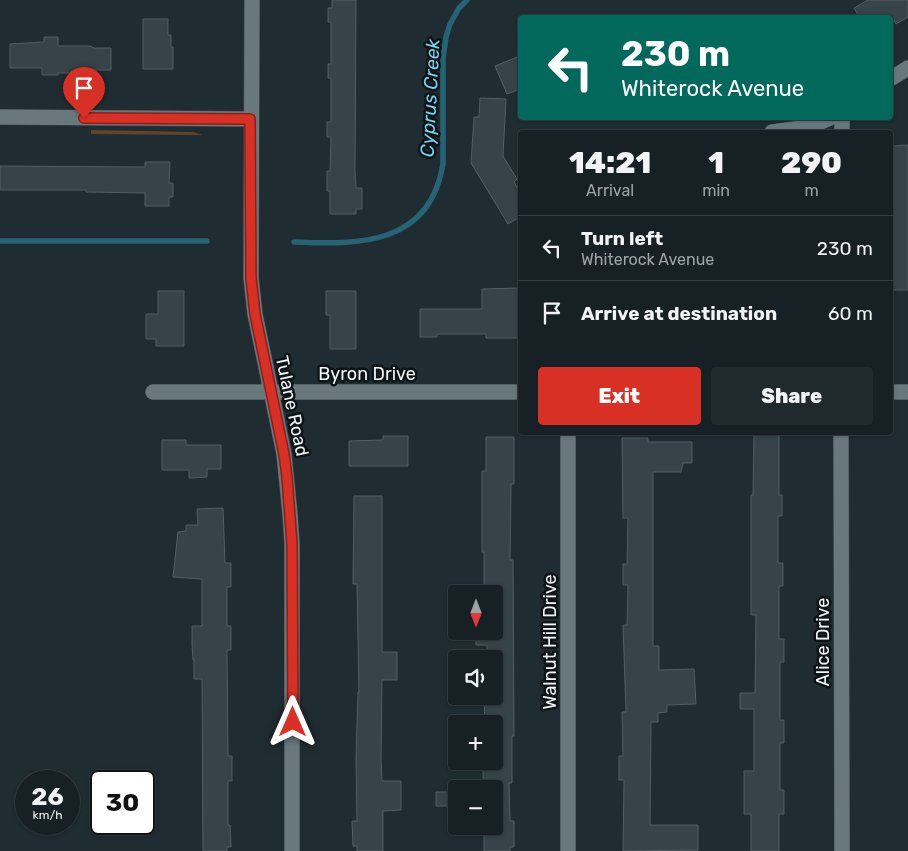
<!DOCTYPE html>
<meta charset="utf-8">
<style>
body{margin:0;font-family:Rubik,sans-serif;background:#20292d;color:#f1f3f6;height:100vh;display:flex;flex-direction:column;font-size:19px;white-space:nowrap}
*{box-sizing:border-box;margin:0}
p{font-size:16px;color:#9ea3a7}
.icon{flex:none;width:28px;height:28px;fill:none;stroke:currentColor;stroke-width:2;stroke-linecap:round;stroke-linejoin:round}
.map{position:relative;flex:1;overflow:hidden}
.side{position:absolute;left:518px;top:130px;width:375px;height:305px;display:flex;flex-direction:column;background:#172125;border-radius:5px;box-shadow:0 1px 4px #0004,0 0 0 1px #363e42}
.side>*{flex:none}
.banner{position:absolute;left:518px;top:15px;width:375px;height:105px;border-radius:5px;box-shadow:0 1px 4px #0004,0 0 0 1px #363e42;background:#00695c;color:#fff;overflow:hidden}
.needle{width:32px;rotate:180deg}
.fabs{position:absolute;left:448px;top:585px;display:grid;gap:10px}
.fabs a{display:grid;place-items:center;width:55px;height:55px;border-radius:5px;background:#172125;box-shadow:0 1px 4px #0004,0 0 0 1px #363e42;font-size:25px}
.speed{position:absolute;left:15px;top:770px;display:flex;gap:10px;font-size:25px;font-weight:700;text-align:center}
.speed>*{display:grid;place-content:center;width:65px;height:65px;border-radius:50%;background:#172125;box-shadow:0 1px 4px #0004,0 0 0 1px #363e42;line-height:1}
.speed small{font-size:12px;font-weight:400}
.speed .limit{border:2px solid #111;border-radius:8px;background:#fff;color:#111}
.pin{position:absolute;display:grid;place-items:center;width:42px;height:42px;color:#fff;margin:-51px -21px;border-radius:50% 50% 50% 0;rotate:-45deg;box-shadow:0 0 5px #0007}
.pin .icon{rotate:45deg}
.me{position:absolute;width:55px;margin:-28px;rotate:0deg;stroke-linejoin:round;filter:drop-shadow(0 0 4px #0008)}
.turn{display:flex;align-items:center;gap:18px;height:105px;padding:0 20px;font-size:22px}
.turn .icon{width:65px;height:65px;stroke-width:2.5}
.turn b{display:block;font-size:35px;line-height:42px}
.eta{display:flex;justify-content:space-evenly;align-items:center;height:85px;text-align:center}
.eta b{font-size:30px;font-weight:800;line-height:35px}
.cta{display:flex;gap:10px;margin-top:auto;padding:10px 20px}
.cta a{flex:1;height:58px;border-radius:5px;background:#d93025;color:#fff;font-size:20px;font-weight:800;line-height:58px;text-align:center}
.cta a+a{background:#20292d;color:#f1f3f6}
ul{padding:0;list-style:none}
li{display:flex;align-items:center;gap:15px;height:65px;padding:0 20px;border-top:1px solid #363e42}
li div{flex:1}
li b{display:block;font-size:19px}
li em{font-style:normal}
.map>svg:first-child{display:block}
</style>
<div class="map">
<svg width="908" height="851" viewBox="0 0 908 851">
<rect width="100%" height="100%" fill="#1f2c31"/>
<polygon fill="#624529" points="91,130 193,132 203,135 91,134"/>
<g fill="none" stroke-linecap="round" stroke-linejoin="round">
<g stroke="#256375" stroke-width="5.5">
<polyline points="0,241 207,241"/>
<path d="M 294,242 C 360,245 430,245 443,164 L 443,59 L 446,37 L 450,24 L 459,8 L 467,0"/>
</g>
</g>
<g fill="#364449" stroke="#515f64">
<polygon points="332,0 356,0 355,171 356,188 362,188 362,209 356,209 356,214 330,214 330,191 327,191 327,171 330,171 331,137 327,137 327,122 331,122 331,78 328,78 328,64 331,64 331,22 328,22 328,8 332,8"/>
<polygon points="868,0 908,0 908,17 896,24 892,17 860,18 854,8"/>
<polygon points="143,19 168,19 168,35 171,35 171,47 173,47 173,69 143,69"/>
<polygon points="44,37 58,37 58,46 90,46 94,48 111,48 111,70 95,70 95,73 58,73 58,75 42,75 42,68 10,68 10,44 44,42"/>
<polygon points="520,56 520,89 507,94 495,66"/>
<polygon points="480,98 506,99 503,156 517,179 514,182 520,192 520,217 508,224 471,163 474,117 479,117"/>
<polygon points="908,145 908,290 892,290 892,146"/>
<polygon points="145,162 170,162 169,183 173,183 173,197 169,197 169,206 145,206 145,193 86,192 86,190 0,190 0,166 145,167"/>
<polygon points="520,288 520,338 486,338 486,334 437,334 437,337 420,337 420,309 482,309 482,289"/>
<polygon points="158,291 184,291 184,346 156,346 156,339 146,339 146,314 158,314"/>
<polygon points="326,291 356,291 356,349 330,349 330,315 326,315"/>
<polygon points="754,432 779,432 779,495 782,495 782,516 778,516 778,563 783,563 783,586 779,586 779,639 784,639 784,662 780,662 780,720 784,720 784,743 780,743 780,790 784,790 784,814 779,814 779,851 751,851 751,814 744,814 744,771 754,771 754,709 740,709 740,693 755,693 756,615 751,615 751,495 753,495"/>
<polygon points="383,436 408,436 408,466 349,466 349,441 383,440"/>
<polygon points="486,437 514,437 514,484 511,484 510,560 513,560 514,736 512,736 512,783 509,783 510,821 514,821 514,847 510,847 510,851 484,851 484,826 494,826 494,789 483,789 483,761 494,761 494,724 485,724 484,696 494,696 494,659 487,659 487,645 476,645 476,631 494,631 494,594 484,594 484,552 482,552 482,471 486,471"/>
<polygon points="622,438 648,438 648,442 692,442 692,463 683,463 681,472 653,472 653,646 659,646 659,670 694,669 696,704 667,705 667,712 658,713 658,722 651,722 650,825 698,825 698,850 623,851 624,780 619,780 619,756 623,756 622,712 626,712 623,625 627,625 628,585 623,585 623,564 627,564 628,518 623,518"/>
<polygon points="162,440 186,440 186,445 221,445 221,469 207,469 207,477 189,478 189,470 162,470"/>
<polygon points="354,496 382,496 382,652 397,652 397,680 382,680 381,759 382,781 401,781 401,810 383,811 383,851 357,851 357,846 353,846 352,821 357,821 356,759 358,692 359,692 357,584 353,584"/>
<polygon points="223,508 225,563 231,563 231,587 227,587 227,626 231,626 231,650 227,650 228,756 232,756 232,781 228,781 228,825 230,825 231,847 227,847 227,851 203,851 202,679 194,679 194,660 193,660 192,644 192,626 202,626 202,579 173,577 178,532 186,531 186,525 198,525 197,509"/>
<polygon points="436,792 451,792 450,806 436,806"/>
</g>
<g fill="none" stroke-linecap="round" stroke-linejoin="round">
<g stroke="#3f4b4f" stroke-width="16">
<g id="street">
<polyline points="252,0 251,278 255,314 284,454 290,514 292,544 292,851"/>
<polyline points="890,79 908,68"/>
<polyline points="0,117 251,119"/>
<polyline points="772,132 809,127 830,118"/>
<polyline points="842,132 842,118"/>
<polyline points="153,392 520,392"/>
<polyline points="890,392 908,392"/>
<polyline points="841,432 842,851"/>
<polyline points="568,851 568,432"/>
</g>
</g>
<use href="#street" stroke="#69787d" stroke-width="15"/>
</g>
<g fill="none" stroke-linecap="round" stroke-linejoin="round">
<g stroke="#8d1f18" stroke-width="12">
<polyline id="route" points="84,118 250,119 251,278 255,314 284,454 287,477 292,544 293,722"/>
</g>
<use href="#route" stroke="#d93025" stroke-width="9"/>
</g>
<g text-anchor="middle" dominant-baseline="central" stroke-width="5" stroke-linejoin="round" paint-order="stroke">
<g font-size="18" fill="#eef6f9" stroke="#0e1416">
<text x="367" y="374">Byron Drive</text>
<text transform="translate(292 406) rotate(78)">Tulane Road</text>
<text transform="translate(550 642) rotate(-90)">Walnut Hill Drive</text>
<text transform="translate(823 642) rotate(-90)">Alice Drive</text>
</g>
<g font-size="19" font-style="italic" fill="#74d3f0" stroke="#0e1416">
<text transform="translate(430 98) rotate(-87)">Cyprus Creek</text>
</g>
</g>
</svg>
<div class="fabs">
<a><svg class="needle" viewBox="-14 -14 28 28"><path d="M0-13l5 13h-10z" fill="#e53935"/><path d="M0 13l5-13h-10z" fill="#9ea3a7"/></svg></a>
<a><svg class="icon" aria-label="sound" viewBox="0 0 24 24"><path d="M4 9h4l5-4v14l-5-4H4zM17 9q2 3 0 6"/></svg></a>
<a>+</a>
<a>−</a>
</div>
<div class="speed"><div>26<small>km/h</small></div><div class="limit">30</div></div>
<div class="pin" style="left:84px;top:118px;background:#d93025"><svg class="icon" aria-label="arrive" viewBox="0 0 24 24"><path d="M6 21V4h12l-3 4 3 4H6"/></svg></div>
<svg class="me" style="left:293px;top:722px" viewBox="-20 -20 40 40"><path d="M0-17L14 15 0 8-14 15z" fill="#d93025" stroke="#fff" stroke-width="4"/></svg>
<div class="banner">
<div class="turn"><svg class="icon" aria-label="left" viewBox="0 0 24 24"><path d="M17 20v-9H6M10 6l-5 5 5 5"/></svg><div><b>230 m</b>Whiterock Avenue</div></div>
</div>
<section class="side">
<div class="eta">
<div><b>14:21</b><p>Arrival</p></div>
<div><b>1</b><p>min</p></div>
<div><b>290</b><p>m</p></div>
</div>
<ul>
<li><svg class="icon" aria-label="left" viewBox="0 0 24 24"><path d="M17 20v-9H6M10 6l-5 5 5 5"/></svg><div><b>Turn left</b><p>Whiterock Avenue</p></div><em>230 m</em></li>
<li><svg class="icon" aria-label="arrive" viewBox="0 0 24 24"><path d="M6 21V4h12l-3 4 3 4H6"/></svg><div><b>Arrive at destination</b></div><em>60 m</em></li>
</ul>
<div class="cta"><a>Exit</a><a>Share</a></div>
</section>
</div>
